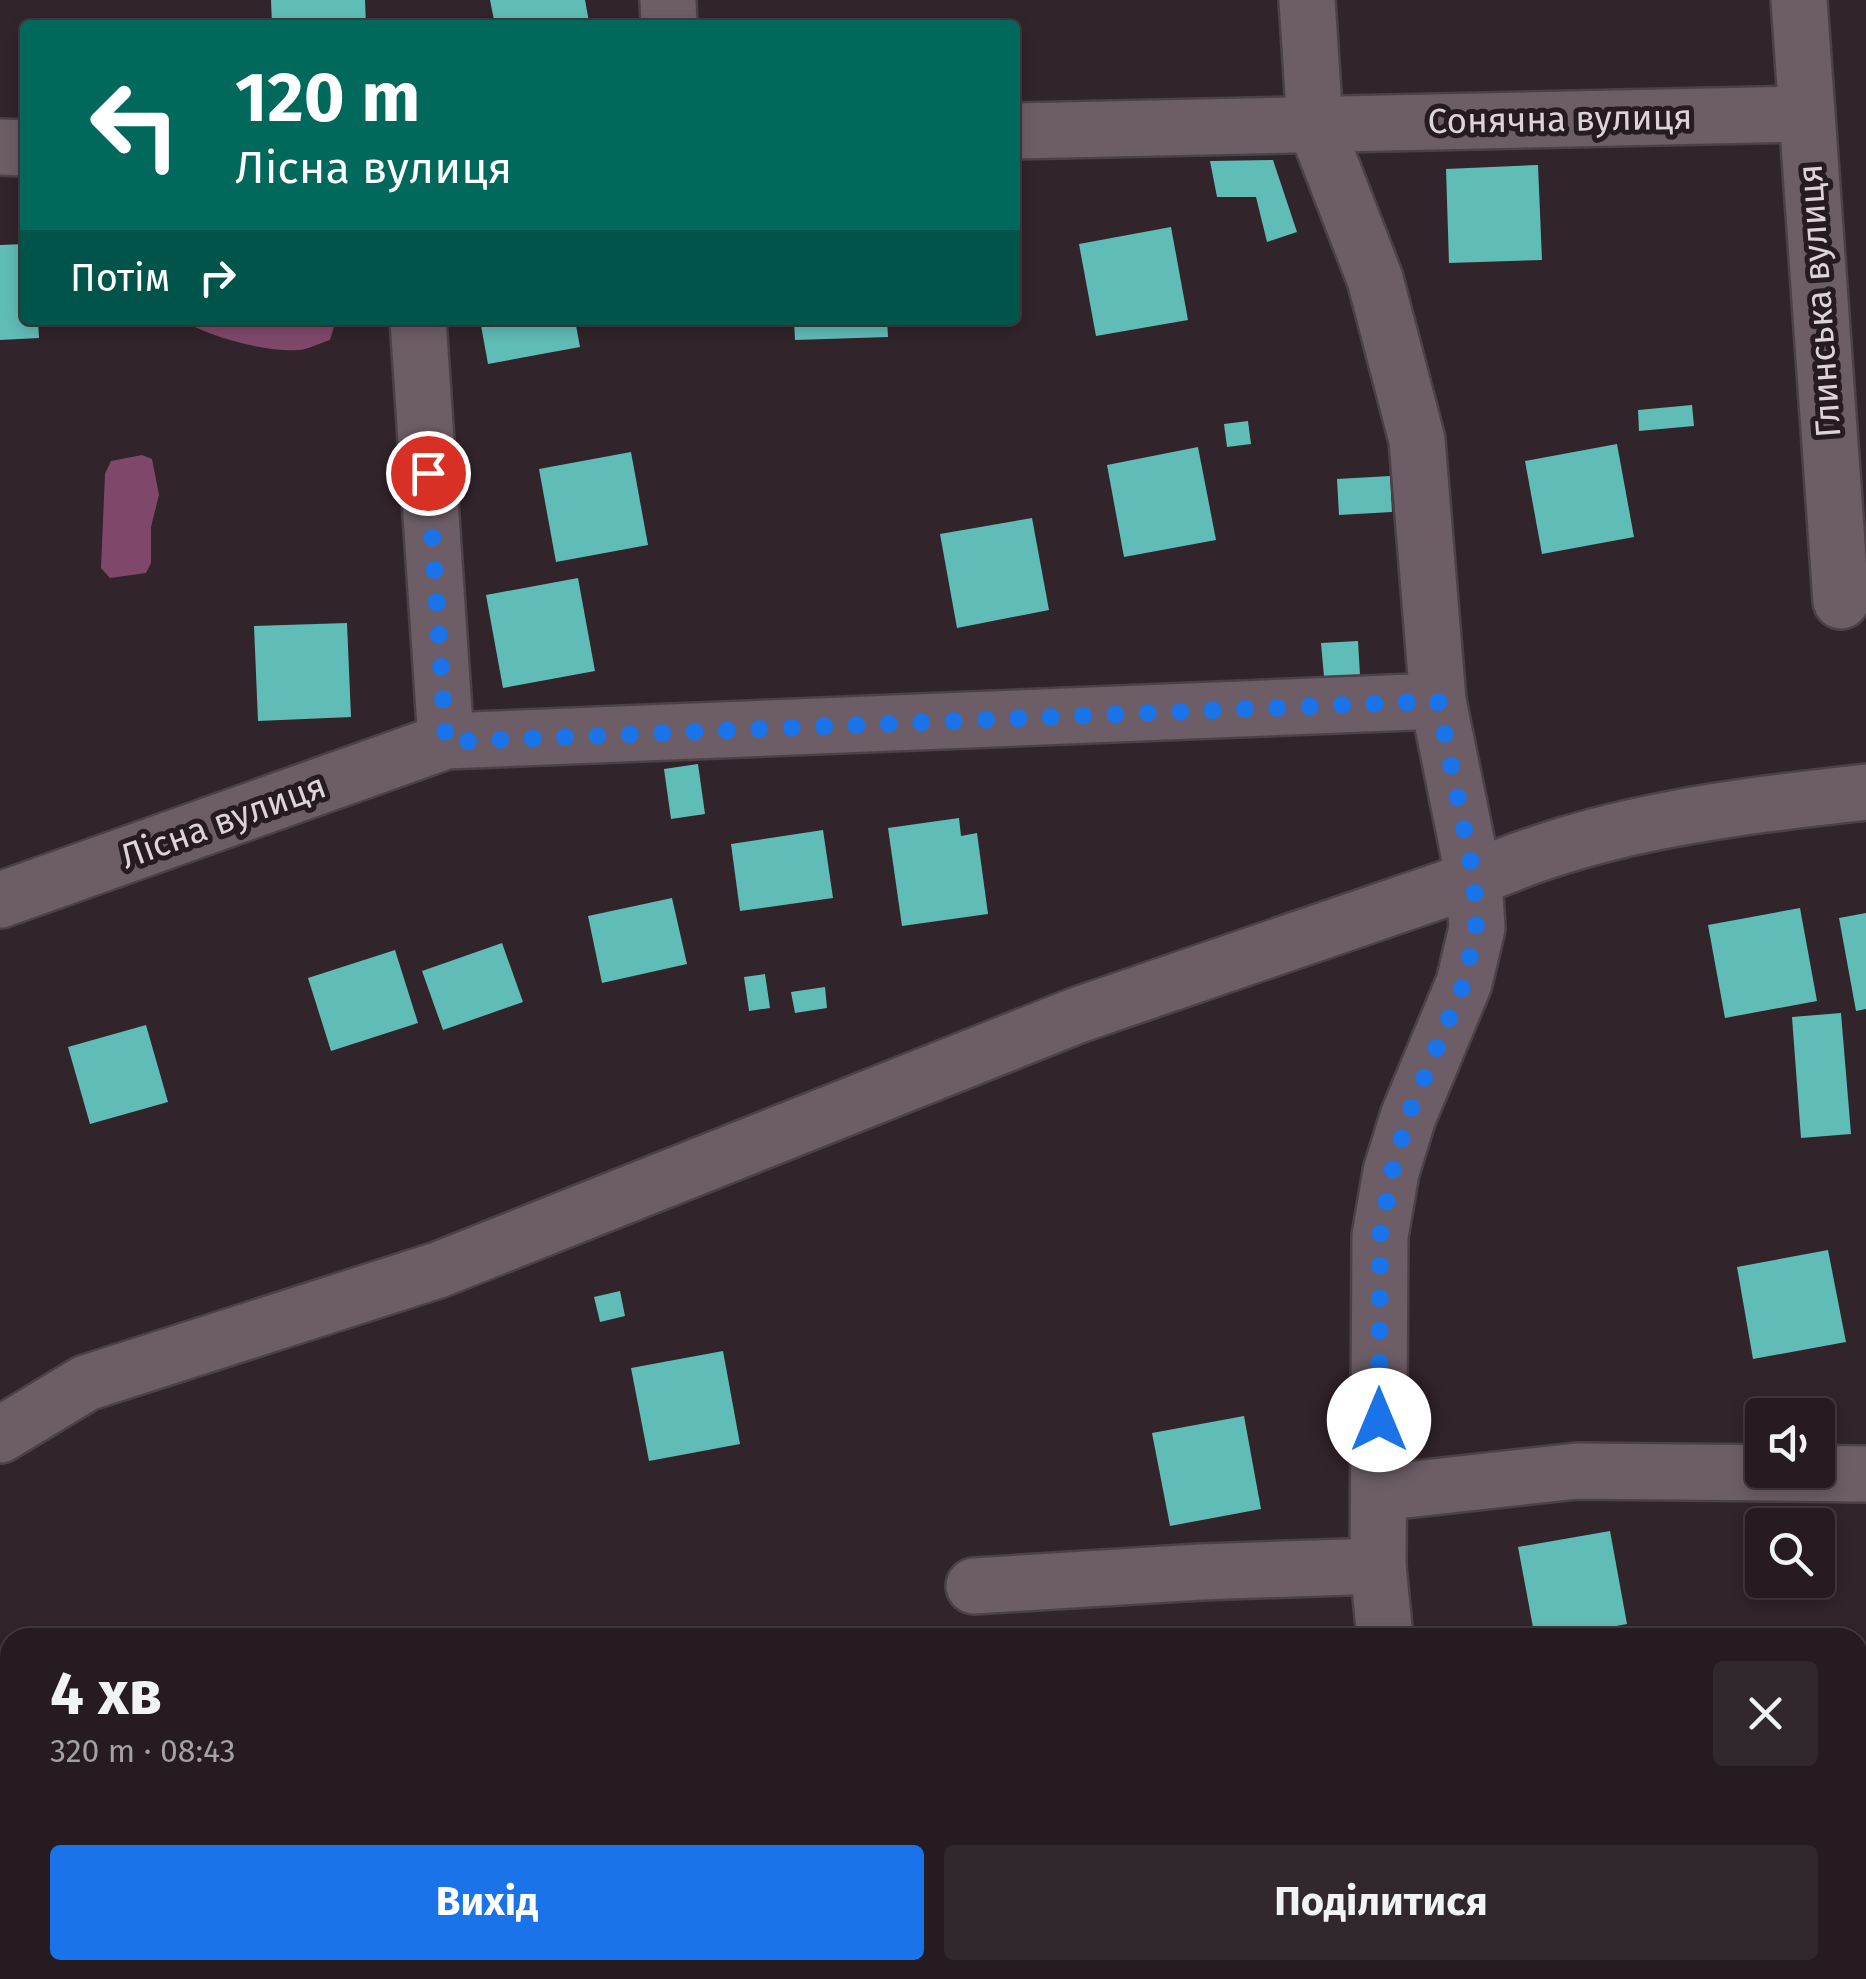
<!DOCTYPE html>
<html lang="uk">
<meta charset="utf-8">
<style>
body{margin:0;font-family:"Fira Sans",sans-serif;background:#31282d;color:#f1f3f6;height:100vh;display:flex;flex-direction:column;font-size:38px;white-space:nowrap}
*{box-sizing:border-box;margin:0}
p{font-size:32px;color:#a3a1a5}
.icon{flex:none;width:55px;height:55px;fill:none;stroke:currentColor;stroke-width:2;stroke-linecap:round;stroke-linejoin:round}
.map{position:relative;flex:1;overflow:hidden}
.sheet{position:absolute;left:0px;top:1628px;width:1868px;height:352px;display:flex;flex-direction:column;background:#251b20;border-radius:30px 30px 0 0;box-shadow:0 5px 15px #0003,0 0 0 2px #42393e}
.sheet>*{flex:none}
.guide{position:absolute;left:20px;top:20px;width:1000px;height:305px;border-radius:10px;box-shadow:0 5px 15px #0003,0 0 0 2px #42393e;background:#00695c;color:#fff;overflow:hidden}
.fabs{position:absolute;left:1745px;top:1398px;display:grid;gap:20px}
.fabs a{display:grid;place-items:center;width:90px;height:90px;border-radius:10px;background:#251b20;box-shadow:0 5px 15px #0003,0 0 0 2px #42393e;font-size:50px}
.pin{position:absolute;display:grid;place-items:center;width:85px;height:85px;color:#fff;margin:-42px;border:5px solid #fff;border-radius:50%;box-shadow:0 2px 10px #0007}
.me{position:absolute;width:110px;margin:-55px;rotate:0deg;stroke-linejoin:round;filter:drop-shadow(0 0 8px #0008)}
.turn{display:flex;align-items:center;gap:35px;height:210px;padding:0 50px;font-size:45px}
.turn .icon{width:130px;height:130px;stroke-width:2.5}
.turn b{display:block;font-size:70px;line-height:85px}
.then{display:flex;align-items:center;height:95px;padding:0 50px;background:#0003;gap:20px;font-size:38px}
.round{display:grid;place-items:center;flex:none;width:105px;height:105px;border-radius:10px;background:#31282d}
.summary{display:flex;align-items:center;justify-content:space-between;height:170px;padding:0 50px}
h1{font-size:60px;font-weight:700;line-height:75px}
.button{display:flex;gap:20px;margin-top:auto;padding:20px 50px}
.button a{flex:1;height:115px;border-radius:10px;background:#1a73e8;color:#fff;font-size:40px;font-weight:700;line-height:115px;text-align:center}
.button a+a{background:#31282d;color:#f1f3f6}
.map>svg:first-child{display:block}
</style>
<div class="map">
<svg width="1866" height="1979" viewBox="0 0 1866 1979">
<rect width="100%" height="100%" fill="#31242b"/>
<g fill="#7f486b">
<path d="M 195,320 L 336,320 L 330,340 C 320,343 309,349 299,350 C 269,352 222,340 195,327 Z"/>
<polygon points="142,455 152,459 159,495 151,527 151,563 146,573 110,578 101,568 105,474 111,461"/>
</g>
<g fill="#60bcb6">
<polygon points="271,0 365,0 366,25 272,25"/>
<polygon points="490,0 585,0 589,22 570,25 495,25"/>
<polygon points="1273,160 1297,232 1267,242 1256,197 1217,197 1210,161"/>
<polygon points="1538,165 1542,260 1449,263 1446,169"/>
<polygon points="1171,227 1188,320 1096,336 1079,244"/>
<polygon points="25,244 25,320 38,320 39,338 0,340 0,245"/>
<polygon points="480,320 575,320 580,347 488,364"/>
<polygon points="794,320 887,320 888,337 795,340"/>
<polygon points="1692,405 1694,426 1639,431 1638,410"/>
<polygon points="1248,421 1251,444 1227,447 1224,424"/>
<polygon points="1617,444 1634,537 1542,554 1525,461"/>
<polygon points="1198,447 1216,540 1124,557 1107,465"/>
<polygon points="631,452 648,545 556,562 539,469"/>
<polygon points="1390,476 1392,512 1339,515 1337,479"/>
<polygon points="1032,518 1049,610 957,628 940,534"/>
<polygon points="578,578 595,671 503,688 486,595"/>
<polygon points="347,623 351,717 258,721 254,626"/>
<polygon points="1358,641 1360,675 1324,677 1321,643"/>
<polygon points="698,764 705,814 671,819 664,769"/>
<polygon points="959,818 961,836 977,833 988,914 902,926 888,828"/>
<polygon points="823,830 833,898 740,911 731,844"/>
<polygon points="672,898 687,964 602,983 588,916"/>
<polygon points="1800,908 1817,1001 1725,1018 1708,925"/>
<polygon points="1866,913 1866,1009 1856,1011 1839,918"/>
<polygon points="502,943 523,1002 443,1030 422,971"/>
<polygon points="395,950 418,1023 331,1051 308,978"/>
<polygon points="765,974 770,1008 749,1011 744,977"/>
<polygon points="825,987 827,1008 795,1013 791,992"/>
<polygon points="1841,1013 1851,1134 1801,1138 1792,1017"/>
<polygon points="146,1025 168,1102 90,1124 68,1047"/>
<polygon points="1828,1250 1846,1342 1753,1359 1737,1267"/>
<polygon points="620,1291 625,1316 600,1322 594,1297"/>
<polygon points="723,1351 740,1444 649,1461 631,1368"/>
<polygon points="1244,1416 1261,1509 1170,1526 1152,1433"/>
<polygon points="1610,1531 1627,1624 1552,1638 1535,1638 1518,1547"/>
</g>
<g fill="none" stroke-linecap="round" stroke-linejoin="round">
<g stroke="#4b4147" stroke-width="60">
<g id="minor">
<polyline points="668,0 669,25"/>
<polyline points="1307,0 1315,124 1375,279 1417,440 1438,701 1474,879 1477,928 1464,983 1408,1117 1391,1172 1380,1236 1378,1566 1385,1638"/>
<polyline points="1799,0 1841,601"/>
<polyline points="1015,131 1805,114"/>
<polyline points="0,147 25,148"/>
<polyline points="418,320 446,741"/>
<polyline points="0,900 446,741 1438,701"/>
<path d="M 0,1435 L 86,1383 L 438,1270 L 1078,1015 L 1474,879 C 1597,823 1733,807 1866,792"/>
<polyline points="1379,1493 1577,1471 1866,1474"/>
<polyline points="974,1586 1200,1572 1378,1566"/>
<polyline points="1418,1970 1418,1979"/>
</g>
</g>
<use href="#minor" stroke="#6c5d66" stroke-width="55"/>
</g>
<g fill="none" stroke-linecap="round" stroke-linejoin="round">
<polyline stroke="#1a73e8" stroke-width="18" stroke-dasharray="0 32.4" points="428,473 446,742 1438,701 1474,878 1476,928 1464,983 1408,1116 1392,1172 1380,1236 1379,1420"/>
</g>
<g text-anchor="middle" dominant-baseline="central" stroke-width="10" stroke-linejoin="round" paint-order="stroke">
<g font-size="35" fill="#ddd4d9" stroke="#271a22">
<text transform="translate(1560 119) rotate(-1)">Сонячна вулиця</text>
<text transform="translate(1819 301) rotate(-94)">Глинська вулиця</text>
<text transform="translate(223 821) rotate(-20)">Лісна вулиця</text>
</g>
</g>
</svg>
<div class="fabs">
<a><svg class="icon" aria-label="sound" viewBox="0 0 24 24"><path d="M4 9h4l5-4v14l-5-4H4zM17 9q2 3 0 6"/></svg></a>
<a><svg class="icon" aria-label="search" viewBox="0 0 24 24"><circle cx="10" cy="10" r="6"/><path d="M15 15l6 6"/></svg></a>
</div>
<div class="pin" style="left:428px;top:473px;background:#d93025"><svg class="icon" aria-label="arrive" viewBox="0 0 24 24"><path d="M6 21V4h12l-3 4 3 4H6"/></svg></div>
<svg class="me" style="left:1379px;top:1420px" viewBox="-20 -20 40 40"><circle r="19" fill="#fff"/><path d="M0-13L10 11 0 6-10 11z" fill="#1a73e8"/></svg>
<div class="guide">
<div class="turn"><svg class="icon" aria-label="left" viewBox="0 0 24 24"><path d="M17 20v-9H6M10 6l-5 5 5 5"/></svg><div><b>120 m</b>Лісна вулиця</div></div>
<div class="then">Потім<svg class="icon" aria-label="right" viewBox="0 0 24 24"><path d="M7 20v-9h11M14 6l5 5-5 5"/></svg></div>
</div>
<section class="sheet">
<div class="summary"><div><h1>4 хв</h1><p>320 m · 08:43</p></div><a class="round"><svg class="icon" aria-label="close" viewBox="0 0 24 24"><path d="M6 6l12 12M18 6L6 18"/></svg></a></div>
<div class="button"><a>Вихід</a><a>Поділитися</a></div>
</section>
</div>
